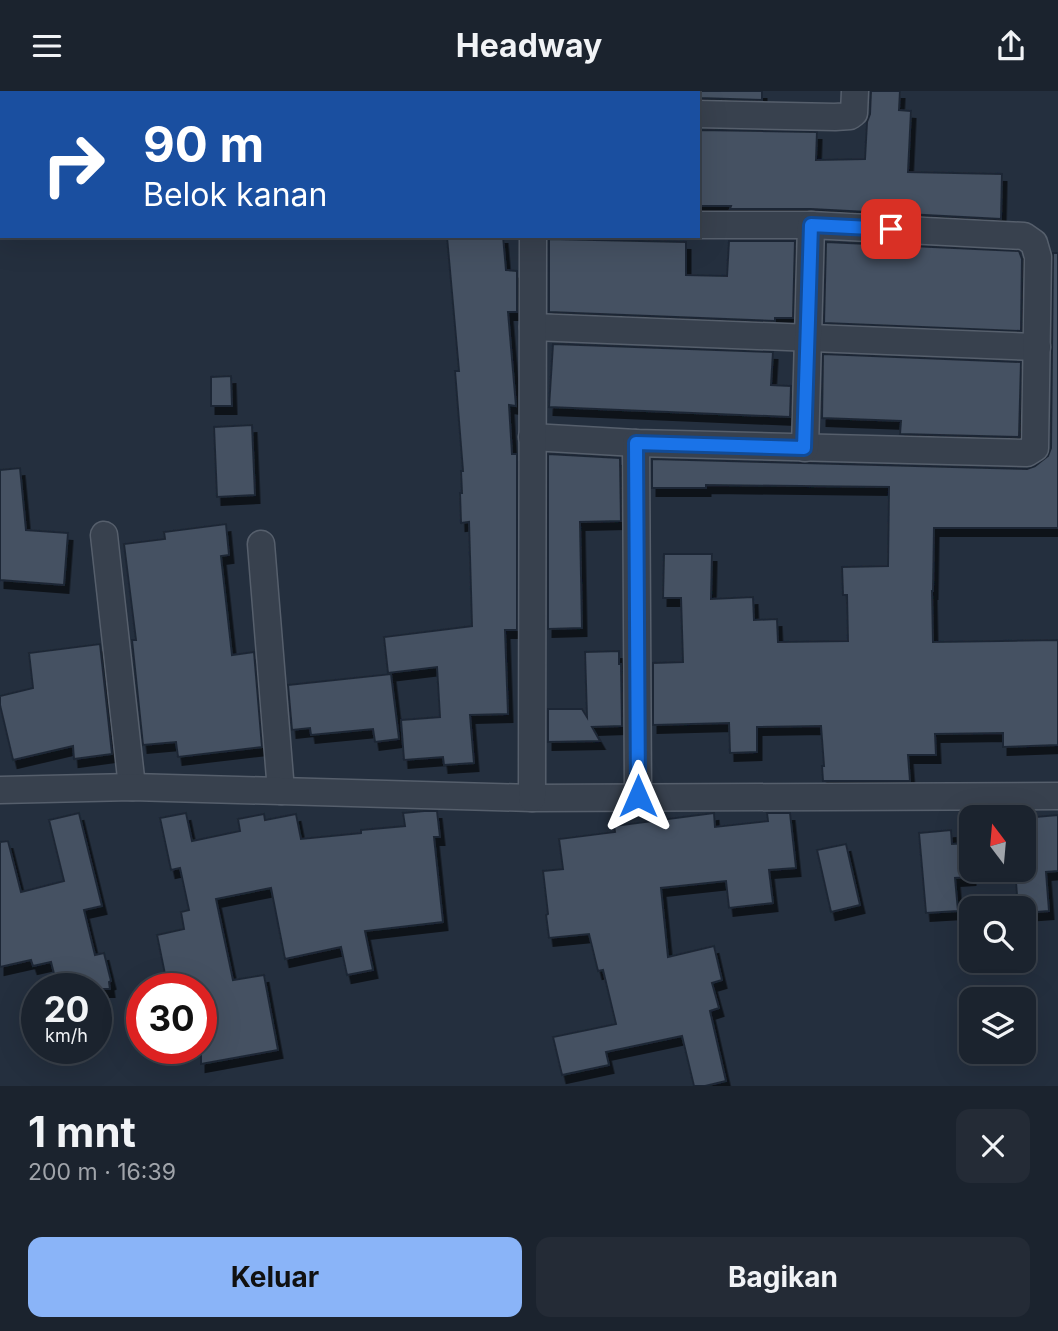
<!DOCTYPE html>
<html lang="id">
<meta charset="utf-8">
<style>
body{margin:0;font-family:Inter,sans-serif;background:#242b36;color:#f1f3f6;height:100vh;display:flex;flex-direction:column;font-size:26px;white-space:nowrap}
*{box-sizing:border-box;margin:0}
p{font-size:23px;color:#a0a4aa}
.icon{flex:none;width:38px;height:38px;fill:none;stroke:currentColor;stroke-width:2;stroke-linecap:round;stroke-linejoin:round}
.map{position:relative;height:995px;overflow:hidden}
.details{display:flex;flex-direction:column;background:#1b232e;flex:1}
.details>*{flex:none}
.hud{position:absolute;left:0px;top:0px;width:700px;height:147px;box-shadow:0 7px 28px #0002,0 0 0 2px #39404a;background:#1a4fa0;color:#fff;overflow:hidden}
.needle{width:46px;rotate:344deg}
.tools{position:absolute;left:959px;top:714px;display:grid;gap:14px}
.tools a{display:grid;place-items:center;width:77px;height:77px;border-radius:14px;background:#1b232e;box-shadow:0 7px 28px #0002,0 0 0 2px #39404a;font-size:35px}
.speed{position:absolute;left:21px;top:882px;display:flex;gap:14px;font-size:35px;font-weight:700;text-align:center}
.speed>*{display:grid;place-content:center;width:91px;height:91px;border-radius:50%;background:#1b232e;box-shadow:0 7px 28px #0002,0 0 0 2px #39404a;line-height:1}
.speed small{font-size:18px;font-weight:400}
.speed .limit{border:10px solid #d22;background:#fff;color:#111}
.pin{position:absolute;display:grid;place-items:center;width:60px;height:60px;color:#fff;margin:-30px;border-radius:14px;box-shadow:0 4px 10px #0006}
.me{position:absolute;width:77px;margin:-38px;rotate:0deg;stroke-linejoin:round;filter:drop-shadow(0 0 5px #0008)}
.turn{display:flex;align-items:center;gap:24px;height:147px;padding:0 28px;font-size:32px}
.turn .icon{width:91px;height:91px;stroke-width:2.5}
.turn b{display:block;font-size:49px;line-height:60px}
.round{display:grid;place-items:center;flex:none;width:74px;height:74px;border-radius:14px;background:#242b36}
.summary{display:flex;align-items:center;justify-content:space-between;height:119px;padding:0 28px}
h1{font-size:42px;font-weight:700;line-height:52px}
.action{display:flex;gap:14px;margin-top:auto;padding:14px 28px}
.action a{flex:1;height:80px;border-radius:14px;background:#8ab4f8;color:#111;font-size:28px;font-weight:700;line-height:80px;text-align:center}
.action a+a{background:#242b36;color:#f1f3f6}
header{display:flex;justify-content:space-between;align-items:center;height:91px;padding:0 28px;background:#1b232e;font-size:32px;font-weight:700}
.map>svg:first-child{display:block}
</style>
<header><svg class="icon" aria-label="menu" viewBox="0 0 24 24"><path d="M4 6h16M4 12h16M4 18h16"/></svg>Headway<svg class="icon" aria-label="share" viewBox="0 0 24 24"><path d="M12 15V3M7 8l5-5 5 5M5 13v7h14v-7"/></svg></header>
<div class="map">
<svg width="1058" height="995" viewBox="0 0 1058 995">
<defs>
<filter id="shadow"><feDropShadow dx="4.5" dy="8" stdDeviation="0" flood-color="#0009"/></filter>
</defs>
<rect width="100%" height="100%" fill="#242f3e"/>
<g fill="#455162" stroke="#1f2835" stroke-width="2" filter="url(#shadow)">
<polygon points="698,0 762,0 762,9 698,7"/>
<polygon points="871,0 900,0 899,19 911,20 908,81 1002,83 1001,128 811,118 730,118 731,115 698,115 698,39 817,41 816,69 865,68 867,31 870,23"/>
<polygon points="465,145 503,145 506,179 517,180 517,221 508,221 516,315 509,314 512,363 517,363 517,539 505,539 508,623 470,624 474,672 444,674 443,666 404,669 401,629 440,626 437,576 388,582 384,546 472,535 469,431 461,432 460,402 462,402 461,380 463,380 455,280 459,280 447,146"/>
<polygon points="549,148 686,151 686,184 727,185 729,150 795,150 793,227 775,227 775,230 549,221"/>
<polygon points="826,151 1019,160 1022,168 1021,240 824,232"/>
<polygon points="1053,162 1058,162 1058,437 934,437 933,500 932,500 933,551 1058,549 1058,654 1003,656 1003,642 935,643 936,664 908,664 910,690 823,690 822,675 824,675 821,635 757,636 757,661 730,662 729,632 653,634 653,572 683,571 681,507 663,507 664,463 712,463 711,508 753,506 754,529 777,528 778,551 848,550 847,504 843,504 842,476 888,475 889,396 706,394 706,397 652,397 652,368 1027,378 1035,375 1048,365 1051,357"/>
<polygon points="553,253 773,261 771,294 791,295 790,326 549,316"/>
<polygon points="823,263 1021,271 1019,346 900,343 901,330 822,327"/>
<polygon points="231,285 232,315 211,315 211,286"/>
<polygon points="252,334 255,404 217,406 214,336"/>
<polygon points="548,363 620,367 621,430 580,431 582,537 548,538"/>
<polygon points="20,377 26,439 68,442 64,494 0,489 0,379"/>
<polygon points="226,433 229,464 221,465 232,564 254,561 262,656 178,666 176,651 143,654 132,549 136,549 124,453 165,448 164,441"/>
<polygon points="100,553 112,663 74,668 73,655 13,669 0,614 0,605 33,597 29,562"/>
<polygon points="619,560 619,573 621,573 622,635 592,636 600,650 548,651 548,618 582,618 587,626 585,561"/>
<polygon points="391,583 399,648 375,651 373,638 311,644 310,637 292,639 288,594"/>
<polygon points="424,720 437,720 440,746 434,746 443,831 365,840 373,879 347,884 341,856 285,868 271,797 216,808 233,889 264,884 278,959 201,973 201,898 168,898 157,844 184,838 181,821 189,819 180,777 171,779 160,727 186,722 192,750 240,740 238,728 264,723 265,729 296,723 301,748 361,742 361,739 405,735 403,722"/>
<polygon points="79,722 102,815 84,819 95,864 104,862 111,890 109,891 110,898 58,898 51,871 33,875 31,869 0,876 0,751 8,750 21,801 64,790 49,729"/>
<polygon points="714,722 715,736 768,730 767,722 790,722 796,777 769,779 773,812 729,817 726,790 661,797 668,866 714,855 722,889 712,892 719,917 710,920 726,990 705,995 694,995 682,945 606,961 609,974 562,984 553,946 616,933 603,879 598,880 589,843 549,847 546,824 548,823 543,780 563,778 559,748 615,741 614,735"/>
<polygon points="1058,724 1058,780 1046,781 1049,820 1024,822 1024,817 1018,817 1015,779 1024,779 1024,727"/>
<polygon points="951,739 952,753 971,752 971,786 955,787 958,820 926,822 919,742"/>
<polygon points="846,753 860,814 831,821 817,759"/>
</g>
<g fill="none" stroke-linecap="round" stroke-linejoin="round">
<g stroke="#565f6c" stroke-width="29">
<g id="minor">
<polyline points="633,0 633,2"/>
<polyline points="459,2 481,0"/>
<polyline points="0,13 2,13"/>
<polyline points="698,23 835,26 850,25 854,22 855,0"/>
<polyline points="533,236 1037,256"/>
<polyline points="532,346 636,352 1027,362 1035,357 1038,166 1034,152 1024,145 811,134 698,134"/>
<polyline points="636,352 638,705"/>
<polyline points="805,357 811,134"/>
<polyline points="104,444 132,696"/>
<polyline points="261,453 281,700"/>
<polyline points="0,699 132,696 532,707 1058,705"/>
<polyline points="532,707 533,145"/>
</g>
</g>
<use href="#minor" stroke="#38414e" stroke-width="26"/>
</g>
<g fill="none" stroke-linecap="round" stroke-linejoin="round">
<g stroke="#114b97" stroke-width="18">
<polyline id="route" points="638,705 636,352 804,357 811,134 891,138"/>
</g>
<use href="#route" stroke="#1a73e8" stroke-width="12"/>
</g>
</svg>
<div class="tools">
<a><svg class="needle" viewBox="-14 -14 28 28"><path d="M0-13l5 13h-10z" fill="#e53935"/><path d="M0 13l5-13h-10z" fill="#a0a4aa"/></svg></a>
<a><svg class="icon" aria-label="search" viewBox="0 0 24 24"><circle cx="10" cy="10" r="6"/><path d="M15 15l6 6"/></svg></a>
<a><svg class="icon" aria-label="layers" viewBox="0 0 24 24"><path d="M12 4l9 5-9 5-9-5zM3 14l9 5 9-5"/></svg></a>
</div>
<div class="speed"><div>20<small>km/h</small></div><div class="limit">30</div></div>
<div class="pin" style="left:891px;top:138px;background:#d93025"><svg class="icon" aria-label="arrive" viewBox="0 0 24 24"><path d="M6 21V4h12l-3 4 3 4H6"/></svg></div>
<svg class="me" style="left:638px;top:705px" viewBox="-20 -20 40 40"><path d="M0-17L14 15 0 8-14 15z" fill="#1a73e8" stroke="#fff" stroke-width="4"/></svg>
<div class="hud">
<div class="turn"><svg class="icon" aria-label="right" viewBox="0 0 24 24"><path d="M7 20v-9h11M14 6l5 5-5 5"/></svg><div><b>90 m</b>Belok kanan</div></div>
</div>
</div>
<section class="details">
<div class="summary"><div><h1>1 mnt</h1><p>200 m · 16:39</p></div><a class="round"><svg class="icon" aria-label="close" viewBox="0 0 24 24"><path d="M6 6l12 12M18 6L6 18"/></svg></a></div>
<div class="action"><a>Keluar</a><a>Bagikan</a></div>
</section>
